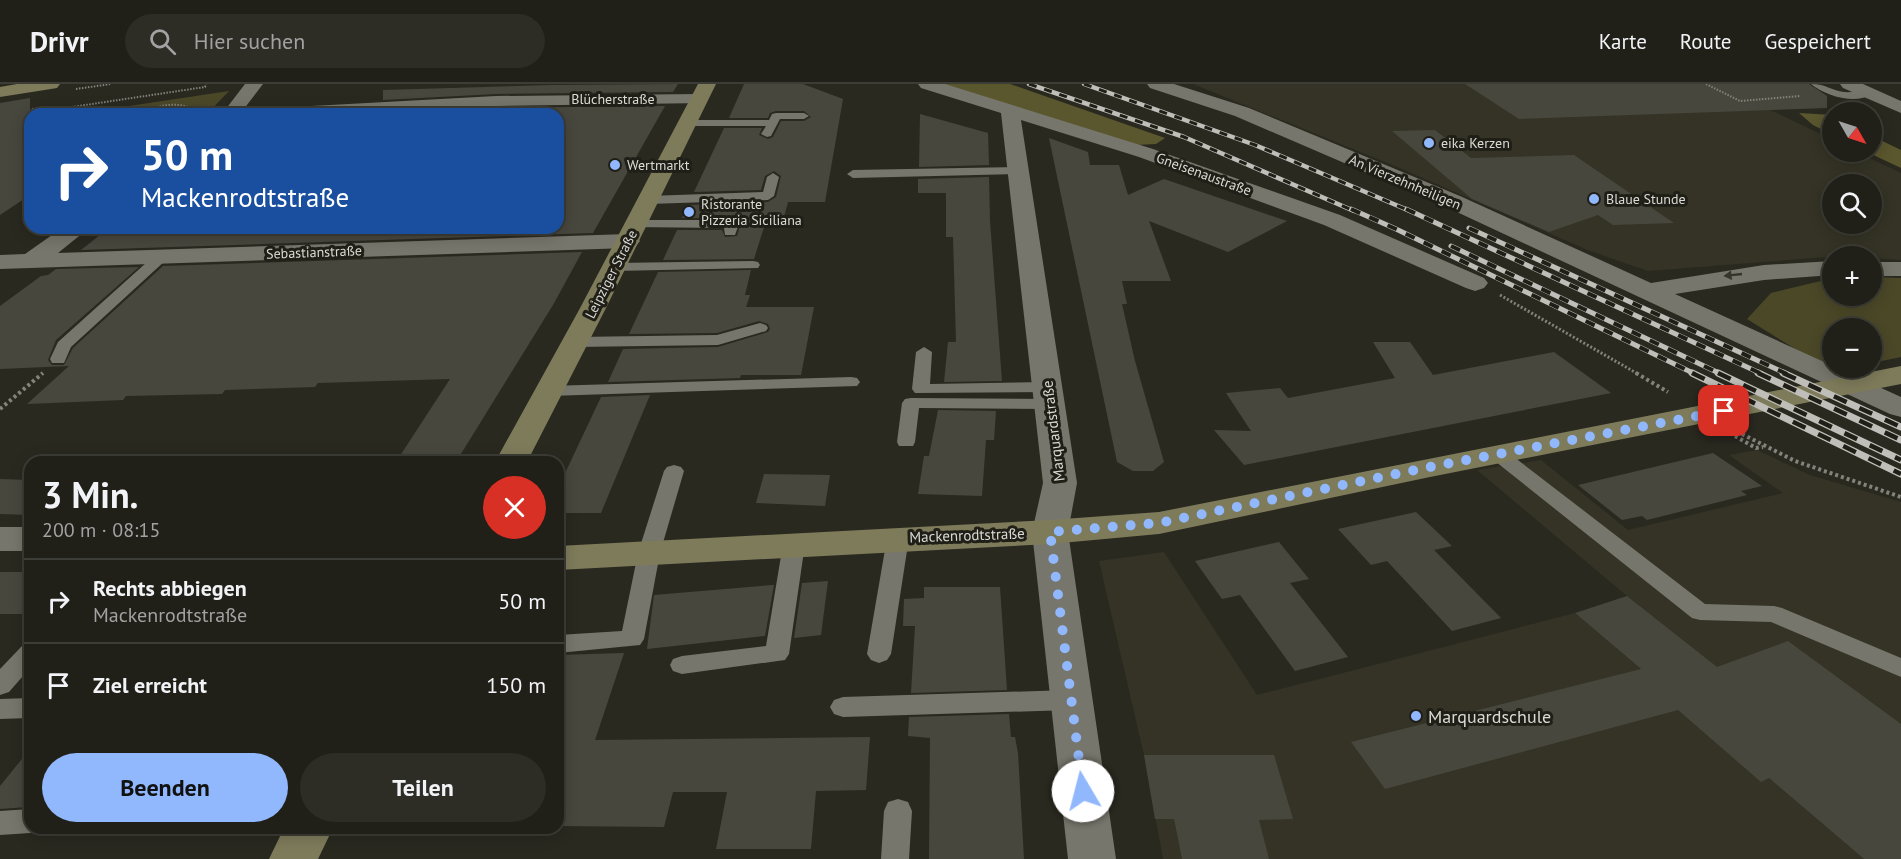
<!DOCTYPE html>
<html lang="de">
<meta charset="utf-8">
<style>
body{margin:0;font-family:"PT Sans",sans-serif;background:#2d2c25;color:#f1f3f6;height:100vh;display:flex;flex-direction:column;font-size:22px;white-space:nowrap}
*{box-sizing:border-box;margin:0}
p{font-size:20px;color:#a2a2a2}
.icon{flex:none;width:33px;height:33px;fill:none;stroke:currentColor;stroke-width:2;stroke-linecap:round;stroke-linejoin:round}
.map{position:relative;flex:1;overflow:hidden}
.panel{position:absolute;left:24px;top:372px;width:540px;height:378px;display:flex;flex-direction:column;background:#201f18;border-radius:18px;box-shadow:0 3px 15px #0003,0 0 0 2px #3d3d37}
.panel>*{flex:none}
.banner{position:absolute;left:24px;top:24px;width:540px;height:126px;border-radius:18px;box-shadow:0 3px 15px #0003,0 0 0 2px #3d3d37;background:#1a4fa0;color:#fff;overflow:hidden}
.needle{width:39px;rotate:129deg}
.fabs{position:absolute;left:1822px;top:18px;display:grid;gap:12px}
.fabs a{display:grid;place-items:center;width:60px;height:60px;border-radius:50%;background:#201f18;box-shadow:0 3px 15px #0003,0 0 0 2px #3d3d37;font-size:30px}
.pin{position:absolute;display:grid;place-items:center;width:51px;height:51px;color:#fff;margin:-26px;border-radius:12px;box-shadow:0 3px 9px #0006}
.me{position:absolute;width:66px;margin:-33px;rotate:352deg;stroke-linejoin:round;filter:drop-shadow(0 0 4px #0008)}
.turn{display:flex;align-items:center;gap:21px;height:126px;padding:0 18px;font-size:27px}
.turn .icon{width:78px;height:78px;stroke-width:2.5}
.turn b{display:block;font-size:42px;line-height:51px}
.round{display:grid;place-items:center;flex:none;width:63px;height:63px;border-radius:32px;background:#2d2c25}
.head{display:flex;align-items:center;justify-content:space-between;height:102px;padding:0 18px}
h1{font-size:36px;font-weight:700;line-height:45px}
.action{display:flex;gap:12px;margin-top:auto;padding:12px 18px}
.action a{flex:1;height:69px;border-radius:36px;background:#91b8fd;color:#111;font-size:24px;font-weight:700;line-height:69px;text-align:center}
.action a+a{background:#2d2c25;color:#f1f3f6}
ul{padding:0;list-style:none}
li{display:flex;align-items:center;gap:18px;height:84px;padding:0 18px;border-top:2px solid #3d3d37}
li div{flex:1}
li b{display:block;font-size:22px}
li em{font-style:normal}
header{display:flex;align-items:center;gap:36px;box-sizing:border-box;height:84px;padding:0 30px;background:#201f18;border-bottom:2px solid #3d3d37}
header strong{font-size:28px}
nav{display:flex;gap:33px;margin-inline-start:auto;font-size:21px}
.search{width:420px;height:54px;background:#2d2c25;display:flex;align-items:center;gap:15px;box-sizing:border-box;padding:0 21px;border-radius:33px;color:#a2a2a2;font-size:22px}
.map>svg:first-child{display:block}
</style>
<header>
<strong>Drivr</strong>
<div class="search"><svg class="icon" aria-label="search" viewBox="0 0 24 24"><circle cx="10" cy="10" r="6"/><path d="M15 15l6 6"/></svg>Hier suchen</div>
<nav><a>Karte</a><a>Route</a><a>Gespeichert</a></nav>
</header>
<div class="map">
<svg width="1901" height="775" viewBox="0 0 1901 775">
<rect width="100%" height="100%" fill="#2a2920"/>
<g fill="#343325" fill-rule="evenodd">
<path d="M 1193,0 L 1699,0 L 1754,18 L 1833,56 L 1833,68 L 1857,68 L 1901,89 L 1901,176 L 1840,172 L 1648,187 L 1590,167 L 1402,85 ZM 1833,100 L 1872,100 L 1872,140 L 1833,140 Z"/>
<polygon points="1757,366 1810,391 1901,418 1901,691 1717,584 1627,512 1477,386 1541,376 1628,446 1783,409 1729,371"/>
<polygon points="1164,468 1257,611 1575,529 1864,775 1163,775 1144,671 1099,477"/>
</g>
<g fill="#4b4828">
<polygon points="229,7 207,30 76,30"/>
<polygon points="1872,193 1901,194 1901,273 1872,279 1872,244 1833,244 1833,282 1808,273 1747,235 1771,209 1833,194 1833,212 1872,212"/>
</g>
<g fill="#5a572e">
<polygon points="937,0 1010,0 1165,54 1156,60 1136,61"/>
<polygon points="1799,29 1833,31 1833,51 1813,41"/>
<polygon points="1872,52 1901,66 1901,84 1867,68 1872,68"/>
</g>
<g fill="#48473e">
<polygon points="678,0 673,8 496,10 383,16 383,6 551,1"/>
<polygon points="744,0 803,0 843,15 825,118 788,118 783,137 766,137 754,175 663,176 677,146 722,146 725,153 737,152 741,139 733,134 682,134 688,121 768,118 776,113 781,92 774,87 765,92 761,106 694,108 724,44 762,44 759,51 768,55 773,53 781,37 804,37 811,33 804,27 776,27 770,29 768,34 729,34"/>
<polygon points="1465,0 1809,0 1827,12 1827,24 1519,35"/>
<polygon points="30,14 30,111 0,131 0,19"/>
<polygon points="665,22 593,149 81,166 105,147 217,144 558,144 558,30 404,30 496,24"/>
<polygon points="920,30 988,49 989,81 919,83"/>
<polygon points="1435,46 1471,74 1574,71 1674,139 1613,141 1598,131 1549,148 1472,115 1392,47"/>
<polygon points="1049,54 1088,68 1090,81 1119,81 1128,111 1164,95 1287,137 1228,168 1149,137 1171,197 1122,197 1127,220 1122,220 1135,277 1164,378 1153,387 1133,387 1117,378"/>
<polygon points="989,93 990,137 1002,297 944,298 948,258 956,258 953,153 946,153 946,109 918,109 918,95"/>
<polygon points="582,168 553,221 456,378 396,378 450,295 318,299 315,303 225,306 222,310 126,312 123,316 27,320 69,282 0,285 0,222 41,192 48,191 56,185 139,183 56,256 48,276 52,281 64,281 73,264 163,182"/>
<polygon points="751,186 745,211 750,211 746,223 814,223 801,291 741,291 740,294 608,298 623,265 718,263 768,248 770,245 768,240 759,237 717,249 629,250 658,188"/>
<polygon points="1373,258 1410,258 1433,291 1554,268 1611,309 1244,381 1214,346 1251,347 1226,309 1280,304 1288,314 1395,294"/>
<polygon points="650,311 601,429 558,429 558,404 601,313"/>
<polygon points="938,326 996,327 994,356 986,356 982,412 918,410 924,372 929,372"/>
<polygon points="1713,369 1762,402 1741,407 1747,411 1647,436 1642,432 1622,436 1578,401"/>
<polygon points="764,390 830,391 825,422 756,419"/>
<polygon points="0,395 30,396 30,431 0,430"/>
<polygon points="1416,428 1452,462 1434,466 1501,534 1452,547 1387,477 1371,481 1338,445"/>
<polygon points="1279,458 1309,495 1290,499 1348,573 1295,587 1240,511 1222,515 1195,477"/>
<rect x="0" y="488" width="30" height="42"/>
<polygon points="828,497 821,551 794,554 802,499"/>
<polygon points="772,501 774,501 765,552 647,565 654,511"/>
<polygon points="924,503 1000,503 1007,606 911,609 915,542 903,542 904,515 924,514"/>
<polygon points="1627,512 1717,583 1788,557 1901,640 1901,775 1864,775 1769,694 1761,698 1678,626 1385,705 1351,658 1641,585 1575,529"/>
<polygon points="624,569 595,656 870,653 866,706 816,707 811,765 716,765 727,708 673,708 664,743 558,742 558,571"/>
<polygon points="1009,630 1011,653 1015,653 1018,669 1024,775 929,775 930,654 908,652 909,633"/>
<polygon points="30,665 30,718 27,723 0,725 0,702"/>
<polygon points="1144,671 1274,671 1293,735 1259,736 1269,775 1182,775 1174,735 1155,735"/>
</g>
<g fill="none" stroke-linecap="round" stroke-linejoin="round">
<g stroke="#83827b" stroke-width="2" stroke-dasharray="1.5 1.5" stroke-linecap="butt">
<polyline points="1706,0 1740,17 1800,12"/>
<polyline points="76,5 111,0"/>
<polyline points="33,24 32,29 205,3 206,0"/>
<path d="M 140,30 C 155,22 172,18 188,23 L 184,30"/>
</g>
<polyline stroke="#83827b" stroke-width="3" stroke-dasharray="2 2" stroke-linecap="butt" points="1500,211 1638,290"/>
<g stroke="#83827b" stroke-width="4" stroke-dasharray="3 3" stroke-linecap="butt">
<polyline points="1636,289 1668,308"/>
<polyline points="0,325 43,289"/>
<polyline points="1742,350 1795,377 1901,413"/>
<polyline points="1735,352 1756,364 1763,363"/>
</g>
<g fill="#77766c" fill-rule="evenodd">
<path d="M 1811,0 C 1827,0 1832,7 1844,8 C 1854,9 1864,4 1872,10 C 1856,21 1825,12 1811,0 Z"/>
<polygon points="776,29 804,29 809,32 804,35 780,35 771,52 767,53 761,50 766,42 687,42 681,39 687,36 769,36 772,30"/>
<polygon points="1018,83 1022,84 1024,87 1022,90 853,94 847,90 853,86"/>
<polygon points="773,89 779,93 774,112 768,116 648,120 641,116 648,112 763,108 767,93"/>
<polygon points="636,136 732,136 739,140 735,151 725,151 724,144 631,143 629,140 631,137"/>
<polygon points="161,169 166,170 168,173 166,176 71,263 64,279 52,279 50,275 58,258 156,170"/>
<polygon points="753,177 758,178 760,181 758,184 614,187 607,183 614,179"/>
<polygon points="760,239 766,241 768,244 766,247 718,261 575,263 567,258 575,253 717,251"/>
<polygon points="924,263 932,268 930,300 1048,298 1054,299 1057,303 1054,307 1048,308 915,309 912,305 916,268"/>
<polygon points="851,293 857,294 860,298 857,302 549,312 543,311 540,307 543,303 549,302"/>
<polygon points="911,314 1050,315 1056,316 1059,320 1056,324 1050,325 919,324 915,358 913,362 899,362 897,358 902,319 905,315"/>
<polygon points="1498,364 1505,366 1705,520 1774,522 1782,524 1901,574 1901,593 1771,538 1700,536 1692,534 1491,374 1488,370 1491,366"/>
<polygon points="674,381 681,383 684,387 660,469 644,555 640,561 558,569 558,551 622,547 638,469 664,387 667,383"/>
<polygon points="898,447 905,449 909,454 891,570 887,576 879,579 871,576 867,570 887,454 891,449"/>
<polygon points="794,453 802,455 805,460 789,570 785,576 682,590 673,587 670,581 673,575 682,572 766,562 783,460 786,455"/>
<polygon points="30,559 30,584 9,608 0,611 0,585 22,562"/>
<polygon points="1070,606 1079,609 1082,616 1079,623 1070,626 843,633 834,630 830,623 834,616 843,613"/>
<polygon points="30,614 30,634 0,635 0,615"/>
<polygon points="898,715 908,718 912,727 909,775 881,775 884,727 888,718"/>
<polygon points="30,725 30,744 41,744 40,746 30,749 0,751 0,727"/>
</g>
<g fill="#77766c" fill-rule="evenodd">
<polygon points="245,0 263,0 240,30 222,30"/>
<polygon points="918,0 945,0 1153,65 1340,131 1484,194 1488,199 1484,204 1475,207 1466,204 1324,141 1139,73 1021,36 1077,399 1068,448 1116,775 1068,775 1032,448 1043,399 1001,29 921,4"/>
<polygon points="1147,0 1174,0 1249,24 1460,112 1651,199 1764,181 1833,177 1833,191 1764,196 1675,210 1901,313 1901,333 1890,330 1444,122 1235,32 1150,4"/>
<polygon points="1840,0 1863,0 1901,17 1901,29 1843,4"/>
<polygon points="699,10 705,11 708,15 705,19 496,22 368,30 266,30 268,26 275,24 496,12"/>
<polygon points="62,144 89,144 58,169 628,150 636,152 640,157 636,162 628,164 0,185 0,171 25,170"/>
<rect x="1872" y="178" width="29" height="14"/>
<rect x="0" y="443" width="30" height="24"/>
</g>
<g fill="#7e7b5b" fill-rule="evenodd">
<polygon points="17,0 60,0 57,4 51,5 0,13 0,3"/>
<polygon points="698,0 716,0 605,226 527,378 495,378 579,226"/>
<polygon points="1901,282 1901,300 1430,393 1159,450 1050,460 558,486 558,462 1050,436 1159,428"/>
<polygon points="284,744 333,744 318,775 269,775"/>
</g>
<g stroke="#bfbeb8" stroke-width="4.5">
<g id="rail-far2">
<polyline points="1029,0 1184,53 1354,127"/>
<polyline points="1084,0 1255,61 1410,127"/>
</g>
</g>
<g stroke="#bfbeb8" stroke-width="5">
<g id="rail-far1">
<polyline points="1351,125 1396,145 1695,290"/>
<polyline points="1406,125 1762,290"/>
<polyline points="1469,144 1787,290"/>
<polyline points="1451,162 1721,290"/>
</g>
</g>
<g stroke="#bfbeb8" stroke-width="7">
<g id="rail">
<polyline points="1692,289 1901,390"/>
<polyline points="1718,289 1901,376"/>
<polyline points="1758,289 1901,356"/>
<polyline points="1783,289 1901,343"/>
</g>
</g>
<use href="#rail-far2" stroke="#201f17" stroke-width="3" stroke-dasharray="8" stroke-linecap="butt"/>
<use href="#rail-far1" stroke="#201f17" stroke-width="4" stroke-dasharray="10" stroke-linecap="butt"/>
<use href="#rail" stroke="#201f17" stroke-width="4.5" stroke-dasharray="14" stroke-linecap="butt"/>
</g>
<defs><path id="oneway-solid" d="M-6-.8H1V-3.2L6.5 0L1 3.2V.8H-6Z" transform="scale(1.5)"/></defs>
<use fill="#36352c" href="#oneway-solid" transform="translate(1733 191) rotate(174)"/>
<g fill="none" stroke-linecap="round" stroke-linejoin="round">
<polyline stroke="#91b8fd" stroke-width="10" stroke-dasharray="0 18" points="1083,707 1050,448 1159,439 1430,383 1724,327"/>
</g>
<g fill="#91b8fd" stroke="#201f17" stroke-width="2">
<circle cx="1429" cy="59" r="6"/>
<circle cx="615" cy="81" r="6"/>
<circle cx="1594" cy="115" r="6"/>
<circle cx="689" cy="128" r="6"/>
<circle cx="1416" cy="632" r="6"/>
</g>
<g text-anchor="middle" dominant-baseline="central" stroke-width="6" stroke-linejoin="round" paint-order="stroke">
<g font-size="14" fill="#dbdad5" stroke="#201f17">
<text x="613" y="15">Blücherstraße</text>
<text transform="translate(1204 90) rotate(20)">Gneisenaustraße</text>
<text transform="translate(1405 98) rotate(23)">An Vierzehnheiligen</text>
<text transform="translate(314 168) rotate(-2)">Sebastianstraße</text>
<text transform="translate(611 190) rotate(-63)">Leipziger Straße</text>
</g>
<g font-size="14" fill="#dbdad5" stroke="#201f17" text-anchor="start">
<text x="1441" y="59">eika Kerzen</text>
<text x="627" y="81">Wertmarkt</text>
<text x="1606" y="115">Blaue Stunde</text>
<text x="701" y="120">Ristorante<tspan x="701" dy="16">Pizzeria Siciliana</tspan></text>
</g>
<g font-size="15" fill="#dbdad5" stroke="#201f17">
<text transform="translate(1053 347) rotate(-97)">Marquardstraße</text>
<text transform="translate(967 451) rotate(-2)">Mackenrodtstraße</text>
</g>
<g font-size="18" fill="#dbdad5" stroke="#201f17" text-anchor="start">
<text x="1428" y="632">Marquardschule</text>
</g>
</g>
</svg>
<div class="fabs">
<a><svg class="needle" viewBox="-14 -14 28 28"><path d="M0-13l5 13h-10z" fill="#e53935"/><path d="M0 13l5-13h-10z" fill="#a2a2a2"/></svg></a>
<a><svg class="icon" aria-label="search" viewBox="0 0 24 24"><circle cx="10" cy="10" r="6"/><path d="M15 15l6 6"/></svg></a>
<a>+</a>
<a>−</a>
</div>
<div class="pin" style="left:1724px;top:327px;background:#d93025"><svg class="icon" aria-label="arrive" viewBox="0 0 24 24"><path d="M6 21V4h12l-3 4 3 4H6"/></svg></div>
<svg class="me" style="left:1083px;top:707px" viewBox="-20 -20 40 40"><circle r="19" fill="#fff"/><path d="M0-13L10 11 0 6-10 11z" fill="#91b8fd"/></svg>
<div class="banner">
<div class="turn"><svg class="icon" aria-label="right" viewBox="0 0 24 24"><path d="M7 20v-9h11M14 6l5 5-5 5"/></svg><div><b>50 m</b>Mackenrodtstraße</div></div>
</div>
<section class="panel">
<div class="head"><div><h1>3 Min.</h1><p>200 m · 08:15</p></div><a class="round" style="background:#d93025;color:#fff"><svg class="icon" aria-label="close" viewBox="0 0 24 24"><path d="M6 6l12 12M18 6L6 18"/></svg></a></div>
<ul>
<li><svg class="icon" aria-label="right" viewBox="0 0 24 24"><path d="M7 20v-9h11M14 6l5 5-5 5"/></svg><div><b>Rechts abbiegen</b><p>Mackenrodtstraße</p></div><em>50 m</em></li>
<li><svg class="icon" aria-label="arrive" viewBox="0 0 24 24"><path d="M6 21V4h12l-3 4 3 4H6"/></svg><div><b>Ziel erreicht</b></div><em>150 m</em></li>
</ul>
<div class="action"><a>Beenden</a><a>Teilen</a></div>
</section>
</div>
